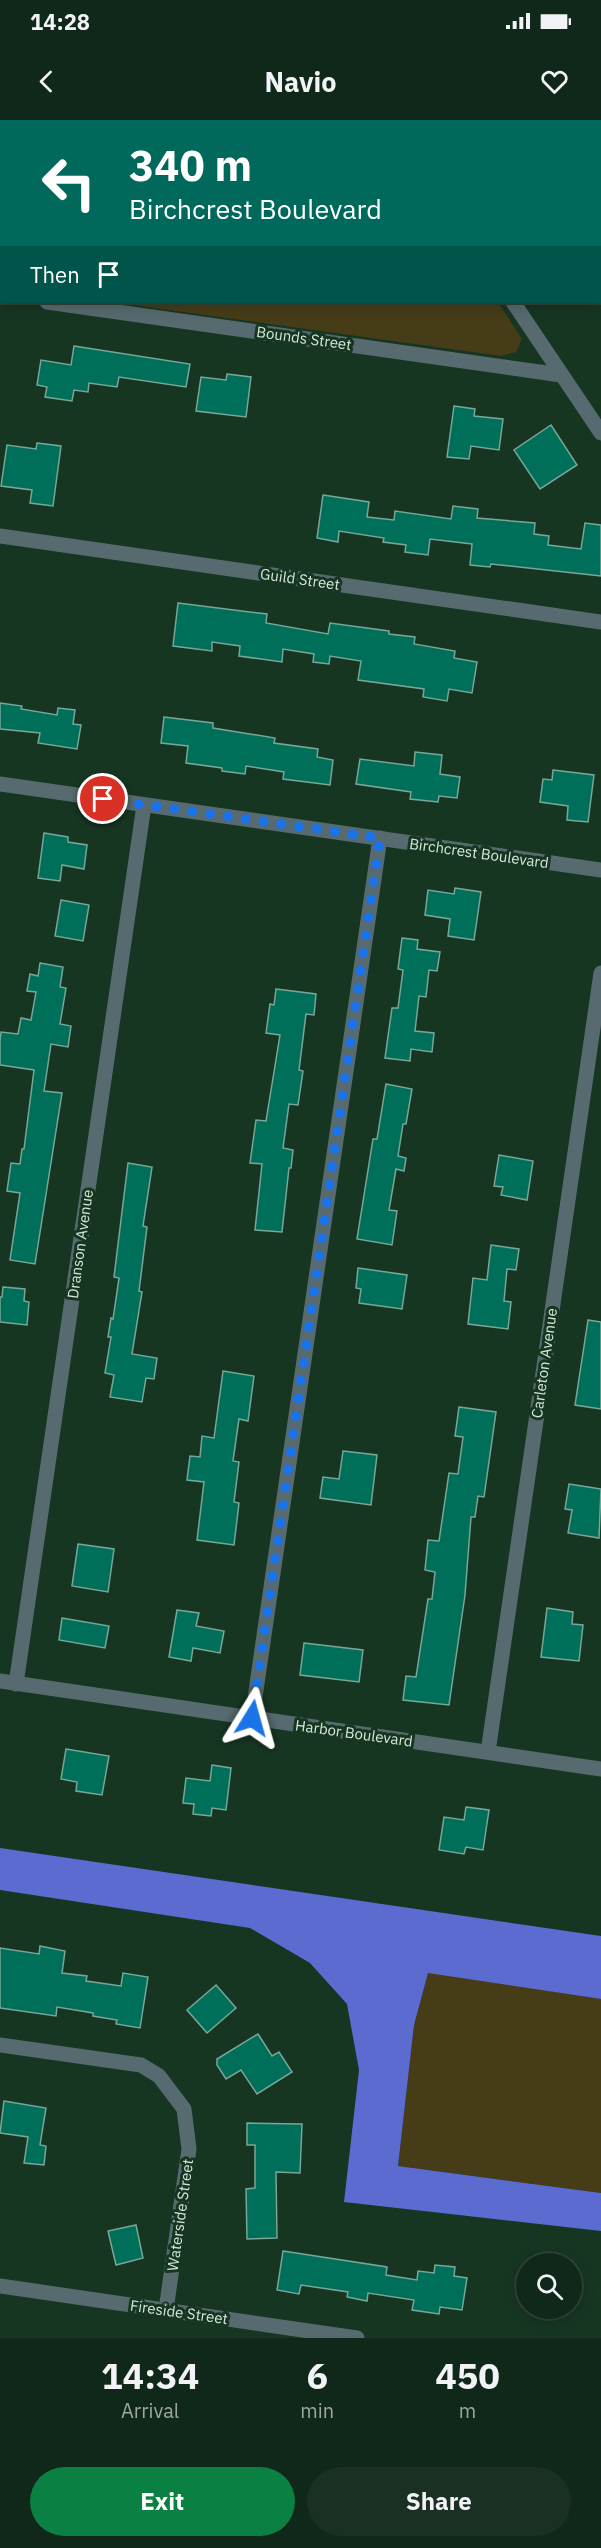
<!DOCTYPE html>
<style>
body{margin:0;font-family:"IBM Plex Sans",sans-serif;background:#193023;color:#f1f3f6;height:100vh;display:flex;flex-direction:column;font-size:22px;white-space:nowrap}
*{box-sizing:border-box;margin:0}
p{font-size:20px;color:#9ca6a2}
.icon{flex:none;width:33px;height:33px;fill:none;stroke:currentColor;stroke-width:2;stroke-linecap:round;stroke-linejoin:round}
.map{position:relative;height:2218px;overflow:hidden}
.details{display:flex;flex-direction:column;background:#10281a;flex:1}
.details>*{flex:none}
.guide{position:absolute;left:0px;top:0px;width:602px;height:183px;box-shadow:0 3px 15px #0003,0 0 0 2px #304439;background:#00695c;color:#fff;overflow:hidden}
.controls{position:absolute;left:516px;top:2133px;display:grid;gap:12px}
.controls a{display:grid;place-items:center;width:66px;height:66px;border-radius:50%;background:#10281a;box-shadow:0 3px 15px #0003,0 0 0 2px #304439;font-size:30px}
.pin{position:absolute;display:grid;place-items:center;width:51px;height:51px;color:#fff;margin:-26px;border:3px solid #fff;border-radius:50%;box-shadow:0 2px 6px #0007}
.me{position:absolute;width:66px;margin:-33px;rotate:8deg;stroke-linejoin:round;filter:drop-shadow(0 0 4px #0008)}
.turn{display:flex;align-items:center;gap:21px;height:126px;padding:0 30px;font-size:27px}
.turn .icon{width:78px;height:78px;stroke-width:2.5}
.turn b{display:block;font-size:42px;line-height:51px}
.then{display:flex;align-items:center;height:57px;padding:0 30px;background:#0003;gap:12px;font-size:22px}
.eta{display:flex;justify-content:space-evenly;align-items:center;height:102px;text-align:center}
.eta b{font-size:36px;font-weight:700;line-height:42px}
.button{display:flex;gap:12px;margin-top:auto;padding:12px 30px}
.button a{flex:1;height:69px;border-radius:36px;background:#0b8043;color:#fff;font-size:24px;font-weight:700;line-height:69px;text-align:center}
.button a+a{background:#193023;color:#f1f3f6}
.status{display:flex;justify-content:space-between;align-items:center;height:42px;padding:0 30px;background:#10281a;direction:ltr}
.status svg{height:16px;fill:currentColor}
header{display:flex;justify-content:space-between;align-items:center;height:78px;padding:0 30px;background:#10281a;font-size:27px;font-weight:700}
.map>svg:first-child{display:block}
</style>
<div class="status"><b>14:28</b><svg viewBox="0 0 49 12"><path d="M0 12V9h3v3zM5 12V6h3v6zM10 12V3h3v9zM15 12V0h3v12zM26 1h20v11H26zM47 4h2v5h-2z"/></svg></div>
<header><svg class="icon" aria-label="back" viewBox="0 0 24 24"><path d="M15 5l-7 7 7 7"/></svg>Navio<svg class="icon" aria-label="heart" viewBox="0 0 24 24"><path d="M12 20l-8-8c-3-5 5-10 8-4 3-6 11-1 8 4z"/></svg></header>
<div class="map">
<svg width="601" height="2218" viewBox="0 0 601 2218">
<rect width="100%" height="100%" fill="#163622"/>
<g fill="#463c18">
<polygon points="17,0 379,0 380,1 17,1"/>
<polygon points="111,182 498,182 522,219 516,232 501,236"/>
<polygon points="428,1852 601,1879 601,2073 398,2046 414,1905"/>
</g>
<polygon fill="#5c6bd0" points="0,1728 601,1816 601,1879 428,1853 414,1905 398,2046 601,2073 601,2111 344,2082 359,1950 347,1884 310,1843 250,1808 0,1770"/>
<g fill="#006f5a" stroke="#78a698" stroke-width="1.5">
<polygon points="74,226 190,244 186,267 119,257 117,267 89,263 88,272 74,270 72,281 45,277 47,267 37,265 41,240 71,245"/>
<polygon points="227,254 251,257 246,297 196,291 201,257 226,260"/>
<polygon points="454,286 475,289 474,296 503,299 499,330 471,326 469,339 447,337"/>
<polygon points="551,305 577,345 540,369 514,330"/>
<polygon points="37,323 61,326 53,386 30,383 32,370 1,366 7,325 36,329"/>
<polygon points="323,375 369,382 367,397 394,400 395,391 451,399 453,386 478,389 477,398 535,403 534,414 549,416 548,425 581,429 585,403 601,405 601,456 491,444 490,447 470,445 472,424 430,419 428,435 405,432 406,425 383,422 384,418 339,411 338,422 317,418"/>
<polygon points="178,483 267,494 266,503 328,514 330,503 389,511 389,514 415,517 414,524 455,531 454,538 477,542 472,573 449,569 447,581 423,577 424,569 358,560 361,541 330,536 329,544 313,542 314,534 283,529 282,542 239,536 240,526 212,522 212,531 173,526"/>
<polygon points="0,583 22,586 21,589 57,595 58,588 75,590 73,604 81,605 77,629 38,623 40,613 0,609"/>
<polygon points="164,597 213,603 213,608 275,618 274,623 318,629 317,637 333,640 330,665 283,659 284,652 246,646 245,654 222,651 222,648 186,643 188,626 161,623"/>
<polygon points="415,632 442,635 440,654 460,657 457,678 439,676 438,682 410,679 411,672 356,664 360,639 414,646"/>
<polygon points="553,650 594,655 588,702 567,700 568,686 540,682 543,659 552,660"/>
<polygon points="44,713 68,717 68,722 87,725 84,749 62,745 60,761 38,758"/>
<polygon points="455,768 481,772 474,820 448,816 450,799 425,795 428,770 454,774"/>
<polygon points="61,780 89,785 83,821 55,816"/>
<polygon points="402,818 418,820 417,829 440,832 437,851 429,850 426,877 419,876 415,911 434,913 432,932 411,929 410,941 385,938 392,888 398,888 403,850 398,849"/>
<polygon points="40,843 63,847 60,867 66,868 60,904 71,906 68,927 51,924 44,971 62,973 35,1144 10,1140 20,1073 7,1071 11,1043 20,1044 22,1029 24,1029 34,950 0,945 0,920 1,912 18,914 21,898 31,900 36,872 27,871 30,854 38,856"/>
<polygon points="276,869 316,874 314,895 306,894 299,950 303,951 298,985 289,984 283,1028 293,1030 291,1048 289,1048 282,1112 255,1110 262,1044 250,1043 256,1000 266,1001 280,915 266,913 270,884 274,885"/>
<polygon points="386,964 412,969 406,1004 403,1004 398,1036 406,1038 404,1051 396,1049 389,1090 397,1091 392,1125 357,1119 373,1019 377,1019"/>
<polygon points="499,1035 533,1041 527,1080 501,1075 503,1067 494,1066"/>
<polygon points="128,1043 152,1047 143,1106 147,1107 139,1171 142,1172 132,1234 157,1238 154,1259 146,1258 142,1282 110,1277 114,1255 105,1253 111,1217 108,1217 111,1198 113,1199 119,1158 114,1157"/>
<polygon points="491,1125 519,1129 516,1150 507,1149 504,1181 511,1182 508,1209 468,1204 473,1158 487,1160"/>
<polygon points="358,1148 407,1155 402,1189 359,1183 361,1169 356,1168"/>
<polygon points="3,1167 25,1169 24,1181 29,1182 27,1205 0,1202 0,1177 2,1177"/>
<polygon points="588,1200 601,1202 601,1289 575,1285"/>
<polygon points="223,1251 254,1256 248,1301 239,1299 233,1341 239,1342 234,1382 239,1383 234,1425 197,1420 204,1362 187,1360 190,1336 200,1337 202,1316 214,1318"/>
<polygon points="459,1287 496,1292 484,1377 478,1376 475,1397 471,1397 465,1475 449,1585 403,1580 406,1556 416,1557 428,1479 432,1479 435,1452 425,1450 428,1420 439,1421 449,1353 458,1354 463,1317 455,1316"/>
<polygon points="343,1331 377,1335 371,1385 320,1378 323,1357 339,1359"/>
<polygon points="569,1364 601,1369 599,1418 568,1413 572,1390 565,1389"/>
<polygon points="78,1424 114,1429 108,1472 72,1466"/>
<polygon points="547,1488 573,1492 572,1504 583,1505 579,1541 541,1537"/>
<polygon points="177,1490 199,1493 196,1506 224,1511 220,1533 193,1528 191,1541 169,1537"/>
<polygon points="62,1498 109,1506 105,1528 59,1520"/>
<polygon points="304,1523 363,1530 359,1562 300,1555"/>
<polygon points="66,1629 109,1636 102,1675 76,1671 77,1662 61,1659"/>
<polygon points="212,1645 231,1648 226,1690 212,1688 211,1696 193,1694 194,1684 183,1683 186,1658 210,1661"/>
<polygon points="466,1687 489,1690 483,1730 466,1727 464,1734 439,1730 444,1697 464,1700"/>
<polygon points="40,1826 65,1831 62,1853 87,1856 86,1861 121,1866 123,1853 148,1857 140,1908 116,1904 117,1900 93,1896 93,1893 57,1887 56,1896 0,1888 0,1828 39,1834"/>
<polygon points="216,1865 236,1888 207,1913 187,1890"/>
<polygon points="258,1914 272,1936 279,1932 292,1952 257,1974 241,1950 226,1959 217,1945 217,1939"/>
<polygon points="4,1981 46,1988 40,2025 46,2026 44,2045 24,2043 28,2017 0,2013"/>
<polygon points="247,2003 302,2004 300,2053 276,2052 277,2118 247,2119 246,2069 255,2068 255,2025 247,2025"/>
<polygon points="136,2105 143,2138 116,2145 108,2111"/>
<polygon points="283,2131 387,2147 386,2155 417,2160 418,2151 434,2153 435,2145 455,2147 454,2156 467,2158 462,2190 440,2187 439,2194 412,2190 414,2180 368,2173 367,2181 347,2177 348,2172 301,2165 299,2174 277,2170"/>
</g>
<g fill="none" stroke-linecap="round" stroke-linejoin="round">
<g stroke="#576a6f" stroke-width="15">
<polyline points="393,0 394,2"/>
<polyline points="3,2 4,0"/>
<polyline points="0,24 2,14"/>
<polyline points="0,175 2,175"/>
<polyline points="47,182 561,255"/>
<polyline points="513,182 601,313"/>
<polyline points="0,416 601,502"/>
<polyline points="0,664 601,750"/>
<polyline points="0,1561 601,1649"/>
<polyline points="16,1564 144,685"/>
<polyline points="252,1598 380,718"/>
<polyline points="488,1632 601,853"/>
<polyline points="0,1925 141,1945 159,1956 184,1989 189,2029 166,2190"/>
<polyline points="0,2166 357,2218"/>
</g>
</g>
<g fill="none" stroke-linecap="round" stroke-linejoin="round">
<polyline stroke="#1a73e8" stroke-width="10" stroke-dasharray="0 18" points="103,679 380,718 252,1598"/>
</g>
<g text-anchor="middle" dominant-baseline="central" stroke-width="6" stroke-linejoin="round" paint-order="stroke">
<g font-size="15" fill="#d5e7da" stroke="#163622">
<text transform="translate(304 218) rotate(8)">Bounds Street</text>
<text transform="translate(300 459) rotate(8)">Guild Street</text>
<text transform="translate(479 733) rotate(8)">Birchcrest Boulevard</text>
<text transform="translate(80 1124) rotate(-82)">Dranson Avenue</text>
<text transform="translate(544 1243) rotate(-82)">Carleton Avenue</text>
<text transform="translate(354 1613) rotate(8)">Harbor Boulevard</text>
<text transform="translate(180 2095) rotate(-82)">Waterside Street</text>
<text transform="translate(179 2192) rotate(8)">Fireside Street</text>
</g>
</g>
</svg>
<div class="controls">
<a><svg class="icon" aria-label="search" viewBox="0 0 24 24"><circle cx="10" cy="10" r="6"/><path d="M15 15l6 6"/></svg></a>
</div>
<div class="pin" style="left:103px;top:679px;background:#d93025"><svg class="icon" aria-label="arrive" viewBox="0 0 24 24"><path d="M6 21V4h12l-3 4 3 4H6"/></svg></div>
<svg class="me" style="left:252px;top:1598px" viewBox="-20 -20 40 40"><path d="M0-17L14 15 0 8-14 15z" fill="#1a73e8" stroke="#fff" stroke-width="4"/></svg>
<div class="guide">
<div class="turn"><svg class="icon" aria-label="left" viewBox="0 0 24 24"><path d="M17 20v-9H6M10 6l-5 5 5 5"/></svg><div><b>340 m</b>Birchcrest Boulevard</div></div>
<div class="then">Then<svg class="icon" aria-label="arrive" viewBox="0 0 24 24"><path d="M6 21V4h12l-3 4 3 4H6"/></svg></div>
</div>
</div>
<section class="details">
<div class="eta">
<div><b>14:34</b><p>Arrival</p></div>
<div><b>6</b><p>min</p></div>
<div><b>450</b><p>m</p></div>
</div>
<div class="button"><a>Exit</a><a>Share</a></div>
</section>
